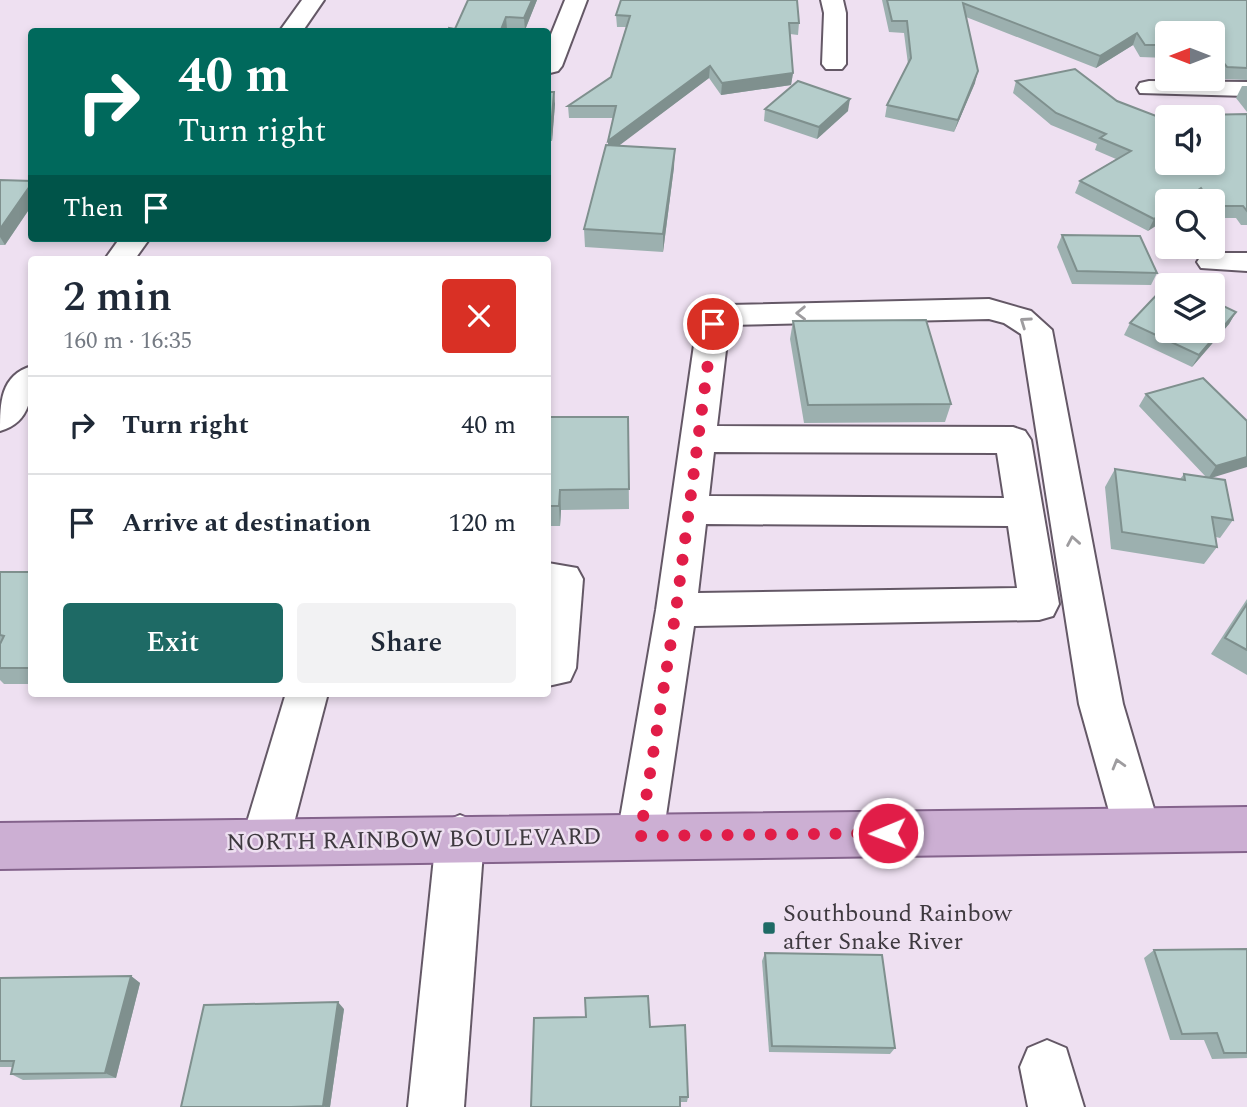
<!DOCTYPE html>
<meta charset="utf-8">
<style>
body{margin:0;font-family:Spectral,serif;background:#f2f2f3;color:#1f2937;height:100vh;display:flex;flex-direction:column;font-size:26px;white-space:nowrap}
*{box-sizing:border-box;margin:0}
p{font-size:23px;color:#747a83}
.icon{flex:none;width:38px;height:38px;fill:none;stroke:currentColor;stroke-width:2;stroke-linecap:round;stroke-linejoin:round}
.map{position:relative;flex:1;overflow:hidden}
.side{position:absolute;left:28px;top:256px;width:523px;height:441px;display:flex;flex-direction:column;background:#fff;border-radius:7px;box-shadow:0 4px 10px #0003}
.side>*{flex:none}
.guide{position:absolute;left:28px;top:28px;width:523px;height:214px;border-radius:7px;box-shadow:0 4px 10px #0003;background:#00695c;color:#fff;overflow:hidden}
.needle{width:46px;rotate:270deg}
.fabs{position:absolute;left:1155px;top:21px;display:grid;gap:14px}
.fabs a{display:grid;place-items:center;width:70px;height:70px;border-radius:7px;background:#fff;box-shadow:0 4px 10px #0003;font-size:35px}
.pin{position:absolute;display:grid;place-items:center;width:60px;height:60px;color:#fff;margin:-30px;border:4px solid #fff;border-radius:50%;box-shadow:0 2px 7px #0007}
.me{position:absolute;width:77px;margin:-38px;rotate:269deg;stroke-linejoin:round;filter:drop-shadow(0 0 5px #0008)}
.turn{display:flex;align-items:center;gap:24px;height:147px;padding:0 35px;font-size:32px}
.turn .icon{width:91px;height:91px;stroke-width:2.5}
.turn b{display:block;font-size:49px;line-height:60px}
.then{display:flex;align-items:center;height:66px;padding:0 35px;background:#0003;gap:14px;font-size:26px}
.round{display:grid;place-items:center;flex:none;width:74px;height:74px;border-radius:7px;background:#f2f2f3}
.head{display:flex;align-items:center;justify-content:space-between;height:119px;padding:0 35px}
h1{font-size:42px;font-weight:600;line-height:52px}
.primary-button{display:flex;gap:14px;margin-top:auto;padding:14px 35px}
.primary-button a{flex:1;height:80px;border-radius:7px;background:#1e6a65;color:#fff;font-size:28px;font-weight:600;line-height:80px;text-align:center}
.primary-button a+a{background:#f2f2f3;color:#1f2937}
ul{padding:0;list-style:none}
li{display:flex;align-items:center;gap:21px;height:98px;padding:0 35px;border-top:2px solid #e0e1e3}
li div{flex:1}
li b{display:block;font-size:26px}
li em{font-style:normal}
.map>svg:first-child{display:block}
</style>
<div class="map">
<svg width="1247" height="1107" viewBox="0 0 1247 1107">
<rect width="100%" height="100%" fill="#eee0f1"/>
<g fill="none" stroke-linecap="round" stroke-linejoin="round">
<g stroke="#645866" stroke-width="4">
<g id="minor">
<polygon points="302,0 324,0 302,32 279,32"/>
<polygon points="565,0 587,0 562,66 558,71 550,73 548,42"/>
<polygon points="821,0 843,0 846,13 846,64 842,69 826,69 822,64 824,13"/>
<polygon points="1149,81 1247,82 1247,96 1140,93 1137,88 1140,83"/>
<polygon points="120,238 150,238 135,259 105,259"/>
<polygon points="1212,253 1247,253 1247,271 1201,268 1197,262 1201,256"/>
<path d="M 989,299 L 1031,311 L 1052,330 L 1123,704 L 1160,829 L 1154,845 L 1137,851 L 1120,845 L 1114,829 L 1079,704 L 1021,334 L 1004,323 L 989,319 L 729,325 L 717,426 L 1013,427 L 1025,431 L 1031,440 L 1059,604 L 1053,616 L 1039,620 L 694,626 L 663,836 L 657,852 L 640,859 L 623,852 L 617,836 L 656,610 L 697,324 C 706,310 713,308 729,305 ZM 714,452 L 997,453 L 1004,498 L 709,496 ZM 706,524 L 1008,526 L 1017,588 L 698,593 Z"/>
<path d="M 32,366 C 32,394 32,422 0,431 C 0,404 0,375 32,366 Z"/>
<polygon points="548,563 577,568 583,579 576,668 570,681 548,686"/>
<polygon points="286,693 328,693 289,842 282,858 265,865 248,858 241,842"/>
<polygon points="460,815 477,822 484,838 464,1107 408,1107 436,838 443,822"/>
<polygon points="1047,1040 1066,1048 1084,1107 1028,1107 1020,1067 1028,1048"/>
</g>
</g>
<g stroke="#84638c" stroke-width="4">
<polygon id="major" points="1247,807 1247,851 0,869 0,823"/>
</g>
<use href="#minor" fill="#fff" fill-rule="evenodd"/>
<use href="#major" fill="#ccafd3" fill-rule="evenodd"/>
</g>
<g fill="#9cb0af">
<polygon points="468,0 537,0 525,30 455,29"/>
<polygon points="882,0 1247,0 1247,80 1221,79 1213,69 1213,33 1167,33 1167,58 1140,57 1133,45 1096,68 966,17 975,83 954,132 885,117 887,105 908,64 904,33 889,32"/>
<polygon points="616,15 799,23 798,35 790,34 793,73 791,85 721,95 709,78 619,145 674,167 663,252 585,247 584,229 608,145 613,118 569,118 568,106 611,77 626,27 617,27"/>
<polygon points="1016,81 1117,101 1156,116 1247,114 1247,225 1241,225 1236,218 1213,218 1213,201 1167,201 1148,231 1075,193 1080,181 1116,159 1095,150 1097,144 1051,125 1013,93"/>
<polygon points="1242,86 1247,86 1247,112 1236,98"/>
<polygon points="548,92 555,104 552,141 548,141"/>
<polygon points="765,109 848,111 817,139 764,121"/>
<polygon points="0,180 32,181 32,205 5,245 0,245"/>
<polygon points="1062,235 1157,273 1151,285 1072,284 1057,247"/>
<polygon points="1236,312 1229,324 1192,367 1124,335 1130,323 1167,331"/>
<polygon points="793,321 951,404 945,422 804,423 790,339"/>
<polygon points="1146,394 1247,421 1211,478 1233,520 1220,538 1216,537 1217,547 1204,564 1111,549 1105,487 1115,469 1180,479 1184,474 1206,477 1139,406"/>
<polygon points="548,417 628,417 629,509 561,510 560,526 548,526"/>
<polygon points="0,572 32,572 32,684 4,684 0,680"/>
<polygon points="1247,599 1247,675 1211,654"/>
<polygon points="1247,949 1247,1058 1212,1059 1204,1040 1170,1040 1144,958 1154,950"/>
<polygon points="765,953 895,1048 890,1054 769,1052 762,961"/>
<polygon points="131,976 140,983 116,1078 23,1080 11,1074 13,1067 0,1067 0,978"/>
<polygon points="344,1009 330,1107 181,1107"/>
<polygon points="650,1027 688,1097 687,1102 680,1102"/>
</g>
<g fill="#7f908e">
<polygon points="532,0 537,0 525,30 524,18"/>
<polygon points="506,17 507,29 506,32 500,32"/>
<polygon points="1137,33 1133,45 1096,68 1100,56"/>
<polygon points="710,66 709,78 608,154 608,141"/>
<polygon points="978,71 975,83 954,132 958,120"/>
<polygon points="793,73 791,85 721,95 722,83"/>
<polygon points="554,92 555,104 552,141 551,129"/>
<polygon points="850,99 848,111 817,139 819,127"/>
<polygon points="675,149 674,167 663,252 663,234"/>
<polygon points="32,183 32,205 5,245 0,237 0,229"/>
<polygon points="1201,188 1194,201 1181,201"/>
<polygon points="1167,210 1167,219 1148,231 1154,219"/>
<polygon points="1236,312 1229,324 1192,367 1199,355"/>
<polygon points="1247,457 1247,467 1208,479 1216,466"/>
<polygon points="560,490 561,510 560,526 559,506"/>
<polygon points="131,976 140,983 116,1078 105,1073"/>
<polygon points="338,1002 344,1009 330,1107 325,1107 323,1106"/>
</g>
<g fill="#b5cdcb" stroke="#7f908e" stroke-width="2" fill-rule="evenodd">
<polygon points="468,0 532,0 524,18 506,17 500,32 448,32 449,28 455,29"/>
<polygon points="621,0 797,0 799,23 789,23 793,73 722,83 710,66 608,141 616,106 568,106 611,77 630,16 616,15"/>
<polygon points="887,0 1247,0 1247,68 1227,67 1213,50 1213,33 1167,33 1167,45 1145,45 1137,33 1100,56 963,3 978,71 958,120 887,105 911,58 907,21 892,21"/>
<path d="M 1075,69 L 1117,101 L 1156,116 L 1247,114 L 1247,211 L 1243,206 L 1213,206 L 1213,201 L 1210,201 L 1201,188 L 1181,201 L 1167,201 L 1167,210 L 1154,219 L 1080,181 L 1131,151 L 1100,138 L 1106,134 L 1056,113 L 1016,81 ZM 1167,117 L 1213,117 L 1213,163 L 1167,163 Z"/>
<polygon points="798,81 850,99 819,127 765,109"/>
<polygon points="548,92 554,92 551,129 548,129"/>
<polygon points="606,145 675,149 663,234 584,229"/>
<polygon points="0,180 32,181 32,183 0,229"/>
<polygon points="1062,235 1140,236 1157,273 1077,271"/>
<polygon points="1164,287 1167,289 1167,331 1213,331 1213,301 1236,312 1199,355 1130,323"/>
<polygon points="926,320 951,404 808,405 793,321"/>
<polygon points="1203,378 1247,421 1247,457 1216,466 1146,394"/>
<polygon points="548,417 628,417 629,489 560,490 559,506 548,506"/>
<polygon points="1115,469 1185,480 1184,474 1225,480 1233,520 1212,517 1217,547 1122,532"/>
<polygon points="0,572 32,572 32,668 0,668 0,644 4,636 0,635"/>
<polygon points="1247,604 1247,650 1225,638"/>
<polygon points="1247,949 1247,1053 1224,1053 1217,1033 1182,1034 1154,950"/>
<polygon points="765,953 882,955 895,1048 772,1046"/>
<polygon points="131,976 105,1073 11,1074 14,1061 0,1061 0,978"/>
<polygon points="648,996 650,1027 685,1025 688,1097 680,1097 680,1107 531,1107 534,1018 586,1017 585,998"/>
<polygon points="338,1002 323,1106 291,1107 181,1107 204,1005"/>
</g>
<defs><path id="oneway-chevron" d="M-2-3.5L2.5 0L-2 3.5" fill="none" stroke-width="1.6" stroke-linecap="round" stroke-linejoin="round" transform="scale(1.75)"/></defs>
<g stroke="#9e9c9f">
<use href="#oneway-chevron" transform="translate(801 313) rotate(179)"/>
<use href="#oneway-chevron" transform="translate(1025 322) rotate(-145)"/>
<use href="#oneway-chevron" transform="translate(1073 541) rotate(-100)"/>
<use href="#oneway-chevron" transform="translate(1118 764) rotate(-106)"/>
</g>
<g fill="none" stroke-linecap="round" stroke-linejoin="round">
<polyline stroke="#e11d48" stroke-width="12" stroke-dasharray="0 21.6" points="713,324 676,610 640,836 888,833"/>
</g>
<rect fill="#1e6a65" stroke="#eee0f1" stroke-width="2.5" x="762" y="921" width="14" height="14" rx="3.5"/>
<g text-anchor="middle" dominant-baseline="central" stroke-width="5" stroke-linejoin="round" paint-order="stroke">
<g font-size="24" fill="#3e393f" stroke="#eee0f1">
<text transform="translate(414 840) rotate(-1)">NORTH RAINBOW BOULEVARD</text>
</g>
<g font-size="24" fill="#3e393f" stroke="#eee0f1" text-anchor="start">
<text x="783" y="914">Southbound Rainbow<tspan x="783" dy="28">after Snake River</tspan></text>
</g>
</g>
</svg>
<div class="fabs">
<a><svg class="needle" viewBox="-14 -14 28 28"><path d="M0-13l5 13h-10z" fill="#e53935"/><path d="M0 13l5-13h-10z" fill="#747a83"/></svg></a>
<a><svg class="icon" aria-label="sound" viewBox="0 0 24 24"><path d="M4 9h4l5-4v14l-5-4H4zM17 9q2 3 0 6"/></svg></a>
<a><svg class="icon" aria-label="search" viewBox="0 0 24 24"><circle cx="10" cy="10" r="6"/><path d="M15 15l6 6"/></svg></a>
<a><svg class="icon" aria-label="layers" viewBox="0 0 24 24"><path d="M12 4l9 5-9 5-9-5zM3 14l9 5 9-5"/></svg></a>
</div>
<div class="pin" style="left:713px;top:324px;background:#d93025"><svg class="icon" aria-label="arrive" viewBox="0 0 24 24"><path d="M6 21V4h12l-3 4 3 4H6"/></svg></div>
<svg class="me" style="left:888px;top:833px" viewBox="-20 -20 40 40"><circle r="17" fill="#e11d48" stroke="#fff" stroke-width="3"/><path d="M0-11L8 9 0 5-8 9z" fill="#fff"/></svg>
<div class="guide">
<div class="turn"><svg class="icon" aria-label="right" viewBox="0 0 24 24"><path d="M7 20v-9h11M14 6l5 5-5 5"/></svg><div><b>40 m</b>Turn right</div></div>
<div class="then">Then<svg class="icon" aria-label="arrive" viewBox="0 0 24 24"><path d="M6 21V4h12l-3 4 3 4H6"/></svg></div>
</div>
<section class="side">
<div class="head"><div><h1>2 min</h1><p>160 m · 16:35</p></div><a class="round" style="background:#d93025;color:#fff"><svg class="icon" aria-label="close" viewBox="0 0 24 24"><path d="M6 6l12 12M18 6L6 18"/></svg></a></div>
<ul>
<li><svg class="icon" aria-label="right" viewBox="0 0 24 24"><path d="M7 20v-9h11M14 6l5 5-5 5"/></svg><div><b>Turn right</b></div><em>40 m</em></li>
<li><svg class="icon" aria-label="arrive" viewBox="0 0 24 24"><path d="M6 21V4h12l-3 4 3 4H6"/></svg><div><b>Arrive at destination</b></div><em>120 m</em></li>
</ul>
<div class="primary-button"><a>Exit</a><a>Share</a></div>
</section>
</div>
